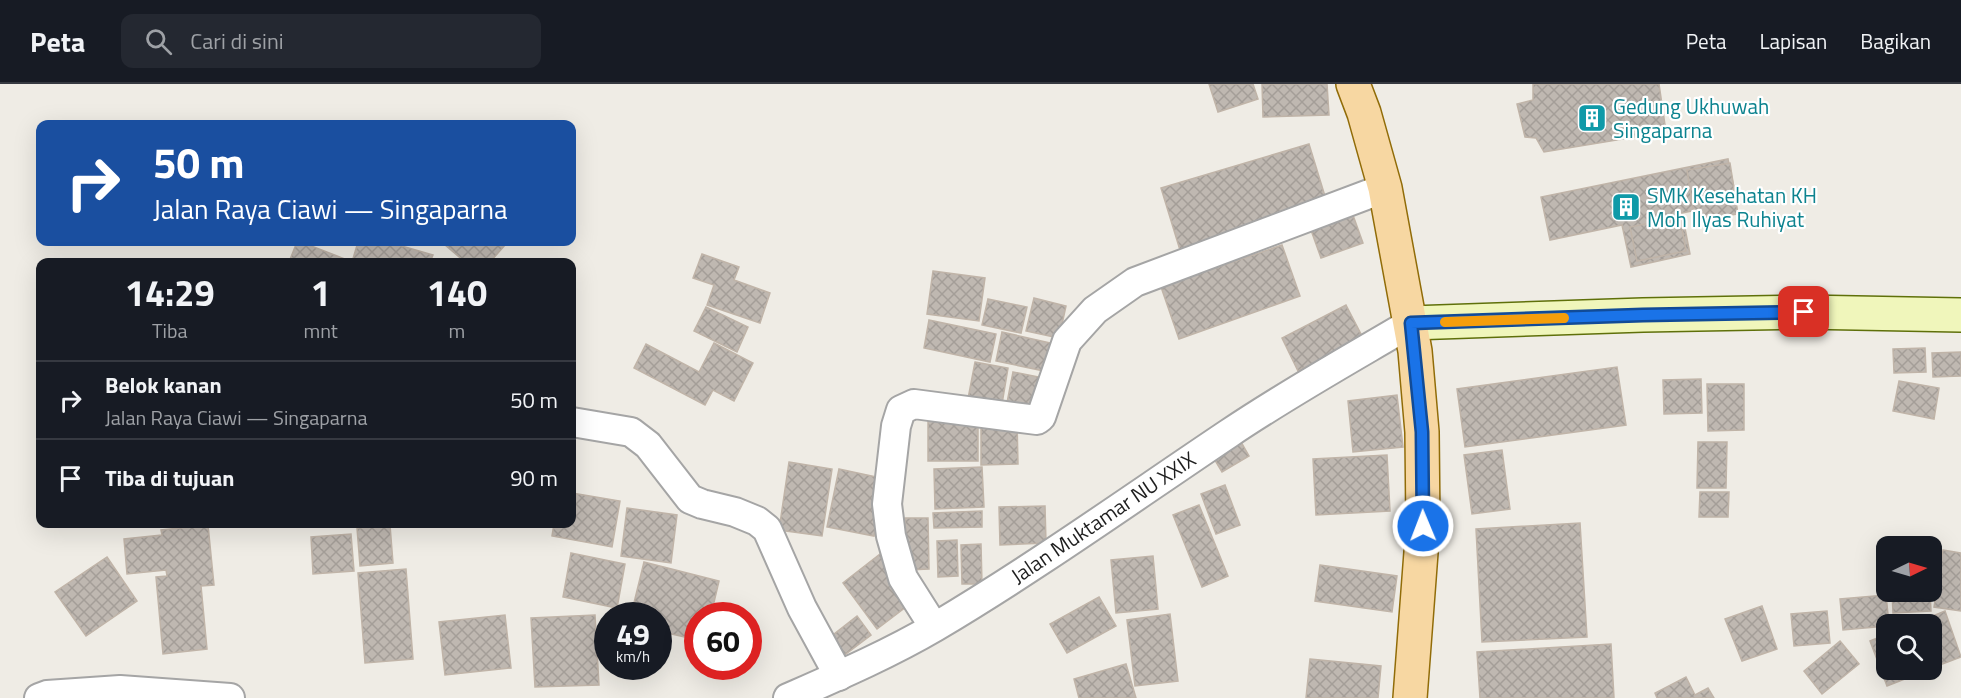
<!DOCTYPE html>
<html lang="id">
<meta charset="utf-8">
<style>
body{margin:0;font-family:"Titillium Web",sans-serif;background:#242831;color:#f1f3f6;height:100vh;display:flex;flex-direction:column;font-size:22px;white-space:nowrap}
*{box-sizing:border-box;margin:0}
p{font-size:20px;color:#9ea1a6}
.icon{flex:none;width:33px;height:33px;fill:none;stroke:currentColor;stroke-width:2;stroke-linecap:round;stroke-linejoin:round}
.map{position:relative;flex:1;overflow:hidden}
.drawer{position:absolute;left:36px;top:174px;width:540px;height:270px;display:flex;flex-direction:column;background:#171b24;border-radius:12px;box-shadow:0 6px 24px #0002}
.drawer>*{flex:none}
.guide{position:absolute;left:36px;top:36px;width:540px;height:126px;border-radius:12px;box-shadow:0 6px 24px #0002;background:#1a4fa0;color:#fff;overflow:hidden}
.needle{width:39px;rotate:85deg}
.tools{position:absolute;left:1876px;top:452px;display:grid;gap:12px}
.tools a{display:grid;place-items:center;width:66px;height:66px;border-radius:12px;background:#171b24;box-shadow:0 6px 24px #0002;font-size:30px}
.speed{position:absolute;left:594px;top:518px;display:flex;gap:12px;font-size:30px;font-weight:700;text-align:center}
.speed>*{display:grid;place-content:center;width:78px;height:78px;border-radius:50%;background:#171b24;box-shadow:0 6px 24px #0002;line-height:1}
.speed small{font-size:15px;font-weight:400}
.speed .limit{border:9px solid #d22;background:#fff;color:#111}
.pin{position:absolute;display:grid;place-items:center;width:51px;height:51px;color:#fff;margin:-26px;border-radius:12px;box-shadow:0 3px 9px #0006}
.me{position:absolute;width:66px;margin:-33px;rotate:359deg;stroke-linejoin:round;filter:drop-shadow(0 0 4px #0008)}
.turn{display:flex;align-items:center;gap:21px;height:126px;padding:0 18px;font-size:27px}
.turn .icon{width:78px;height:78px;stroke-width:2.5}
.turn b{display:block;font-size:42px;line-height:51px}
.eta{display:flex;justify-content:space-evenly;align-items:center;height:102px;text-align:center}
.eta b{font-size:36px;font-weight:700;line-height:42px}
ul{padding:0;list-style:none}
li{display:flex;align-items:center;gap:18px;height:78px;padding:0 18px;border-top:2px solid #363941}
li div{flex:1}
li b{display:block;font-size:22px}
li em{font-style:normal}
header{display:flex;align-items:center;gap:36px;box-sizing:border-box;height:84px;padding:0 30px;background:#171b24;border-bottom:2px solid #363941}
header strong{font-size:28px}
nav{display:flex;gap:33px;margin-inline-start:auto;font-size:21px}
.search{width:420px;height:54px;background:#242831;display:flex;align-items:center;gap:15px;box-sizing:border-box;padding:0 21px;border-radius:12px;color:#9ea1a6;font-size:22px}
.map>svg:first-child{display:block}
</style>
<header>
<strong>Peta</strong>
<div class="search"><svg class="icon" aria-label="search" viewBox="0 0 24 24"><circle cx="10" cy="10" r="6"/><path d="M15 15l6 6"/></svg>Cari di sini</div>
<nav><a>Peta</a><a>Lapisan</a><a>Bagikan</a></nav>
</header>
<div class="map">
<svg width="1961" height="614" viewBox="0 0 1961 614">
<defs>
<pattern id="building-cross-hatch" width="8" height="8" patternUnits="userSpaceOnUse" patternTransform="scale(1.5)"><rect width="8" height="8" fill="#bfb8b1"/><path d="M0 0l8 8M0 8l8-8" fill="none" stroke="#a49e98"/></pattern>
</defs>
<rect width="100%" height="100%" fill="#efece5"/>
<g fill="url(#building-cross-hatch)" stroke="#c0b4a8" stroke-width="1.5">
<polygon points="1209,0 1253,0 1258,15 1218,28"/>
<polygon points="1262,0 1327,0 1329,31 1263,33"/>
<polygon points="1533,0 1659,0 1666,48 1544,68 1536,54 1525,53 1517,20 1533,16"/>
<polygon points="1309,60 1328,122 1180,166 1161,104"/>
<polygon points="1728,75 1737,118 1682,129 1690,170 1631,183 1622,141 1550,156 1541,113"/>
<polygon points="1730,79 1738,130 1695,137 1687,86"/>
<polygon points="1349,120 1363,159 1321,174 1307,135"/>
<polygon points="1680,133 1686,167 1637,177 1630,143"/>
<polygon points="297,158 301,158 345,175 343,178 289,178"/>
<polygon points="358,158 388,158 433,171 430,178 352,178"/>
<polygon points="445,158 503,158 506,160 490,178 465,178 444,160"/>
<polygon points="1282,161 1300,212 1179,255 1161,203"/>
<polygon points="702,170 739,183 734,196 770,209 760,239 707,221 714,201 693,194"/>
<polygon points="933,187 985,194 979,237 927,230"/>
<polygon points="1034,214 1066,222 1059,254 1026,247"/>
<polygon points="988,215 1027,223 1021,249 982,241"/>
<polygon points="1346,221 1363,254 1298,287 1282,254"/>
<polygon points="706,223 748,243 737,268 694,247"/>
<polygon points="929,236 996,250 990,278 924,264"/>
<polygon points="1002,248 1055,260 1049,288 996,277"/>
<polygon points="714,259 753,279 734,317 713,306 705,321 634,284 646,260 699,288"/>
<polygon points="1925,264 1926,288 1894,289 1893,265"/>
<polygon points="1961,268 1961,292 1933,293 1932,269"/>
<polygon points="975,278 1008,284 1001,326 967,320"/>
<polygon points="1617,283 1626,341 1465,363 1457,305"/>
<polygon points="1013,288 1044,294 1036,336 1005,329"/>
<polygon points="1701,295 1702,329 1664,330 1663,296"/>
<polygon points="1899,297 1939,304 1934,335 1893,327"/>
<polygon points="1707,300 1744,300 1744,346 1708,347"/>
<polygon points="1397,311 1403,363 1353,368 1348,317"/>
<polygon points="928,331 978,332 978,377 928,377"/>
<polygon points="1017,337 1018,380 981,381 981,338"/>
<polygon points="1240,356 1249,372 1222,388 1213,373"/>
<polygon points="1698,358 1727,358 1726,404 1697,404"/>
<polygon points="1502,366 1510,425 1472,430 1464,371"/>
<polygon points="1387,371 1390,427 1316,431 1313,375"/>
<polygon points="789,378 832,385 822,452 779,446"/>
<polygon points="982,383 984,423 935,425 934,385"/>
<polygon points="839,385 886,395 874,452 827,443"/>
<polygon points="1225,401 1240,441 1216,450 1201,410"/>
<polygon points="1700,408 1729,408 1728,433 1699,433"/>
<polygon points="572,409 620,417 612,463 552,452 554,440 572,440"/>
<polygon points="1199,421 1228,492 1202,503 1173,431"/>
<polygon points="1045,422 1046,459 1000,461 999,423"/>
<polygon points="627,424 677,431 671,479 621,472"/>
<polygon points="982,427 982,443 934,444 933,429"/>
<polygon points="905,434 928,434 929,485 907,486"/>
<polygon points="1580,439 1587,553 1482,558 1476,445"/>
<polygon points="208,441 214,501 201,502 207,565 163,570 156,493 167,492 166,486 127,490 124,455 162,451 161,446"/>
<polygon points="390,441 393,479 360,482 357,444"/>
<polygon points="351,450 354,487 313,490 311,453"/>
<polygon points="957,456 958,492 938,493 937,457"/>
<polygon points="981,460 982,500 962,500 961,461"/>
<polygon points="1943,466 1961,469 1961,527 1934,523"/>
<polygon points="571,469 625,480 617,524 563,513"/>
<polygon points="880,470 915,516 877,545 843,499"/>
<polygon points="1153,472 1158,525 1116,529 1111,476"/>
<polygon points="107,473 137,517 86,552 55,508"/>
<polygon points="644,478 719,497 711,531 698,531 698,556 658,547 658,531 631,531"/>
<polygon points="1320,481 1397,492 1392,528 1315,517"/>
<polygon points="406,485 413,575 365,579 358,489"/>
<polygon points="1892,507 1930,507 1931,527 1893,529"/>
<polygon points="1886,511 1889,540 1887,542 1843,546 1840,515"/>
<polygon points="1099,513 1116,542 1067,569 1050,540"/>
<polygon points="1762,522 1777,565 1742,577 1725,535"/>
<polygon points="1827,527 1830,559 1794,562 1791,530"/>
<polygon points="1945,527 1961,573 1932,584 1932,540 1913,540"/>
<polygon points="1170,530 1178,597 1135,602 1127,536"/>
<polygon points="505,531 511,584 445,591 439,538"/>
<polygon points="595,531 599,601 535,603 531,534"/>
<polygon points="857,532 871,551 838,576 824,558"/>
<polygon points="1887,550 1887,585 1930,585 1887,602 1870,557"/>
<polygon points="1840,557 1859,580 1822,610 1804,587"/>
<polygon points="1611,560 1614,614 1480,614 1477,568"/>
<polygon points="1310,575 1381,582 1378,614 1306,614"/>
<polygon points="1126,580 1136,614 1079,614 1074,595"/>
<polygon points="1686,593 1695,611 1708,604 1714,614 1657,614 1655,609"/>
</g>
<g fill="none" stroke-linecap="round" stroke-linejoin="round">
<g stroke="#a5a5a5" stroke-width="32">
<g id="minor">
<polyline points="572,338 631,348 648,361 690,415 702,420 735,428 757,437 767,445 802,524 839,592"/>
<polyline points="934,543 903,494 891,452 887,420 896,342 901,326 914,320 1037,336 1041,333 1067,257 1095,226 1135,198 1385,104"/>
<polyline points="39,614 47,611 120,606 230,614"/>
<path d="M 788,614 C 838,592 889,570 935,543 C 1036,483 1131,415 1228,350 C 1287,310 1350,275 1411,239"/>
</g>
</g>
<g stroke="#5f700a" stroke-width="36">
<polyline id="secondary" points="1411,239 1643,231 1804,228 1961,231"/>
</g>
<g stroke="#916c08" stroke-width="36">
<polyline id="primary" points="1353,0 1364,29 1385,104 1415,267 1422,348 1423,442 1410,614"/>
</g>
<use href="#minor" stroke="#fff" stroke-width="28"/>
<use href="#secondary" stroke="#f0f6bb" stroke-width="33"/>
<use href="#primary" stroke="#f7d7a2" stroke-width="33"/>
</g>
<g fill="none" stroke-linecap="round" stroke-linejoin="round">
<g stroke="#114b97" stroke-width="15">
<polyline id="route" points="1423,442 1422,348 1411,239 1643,231 1804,228"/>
</g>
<use href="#route" stroke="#1a73e8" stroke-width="10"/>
<polyline stroke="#f59e0b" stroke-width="10" points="1445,238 1564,234"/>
</g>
<defs>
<g id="building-square" transform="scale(1.5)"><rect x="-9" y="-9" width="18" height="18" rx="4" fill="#0f9aa8" stroke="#fff"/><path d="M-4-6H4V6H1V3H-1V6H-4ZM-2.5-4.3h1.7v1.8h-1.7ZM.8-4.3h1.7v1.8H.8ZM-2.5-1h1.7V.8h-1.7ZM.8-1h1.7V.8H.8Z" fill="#fff"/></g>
</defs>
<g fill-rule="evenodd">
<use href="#building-square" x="1592" y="34"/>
<use href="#building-square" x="1626" y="123"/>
</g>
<g text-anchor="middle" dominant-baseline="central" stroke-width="4.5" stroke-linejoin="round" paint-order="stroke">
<g font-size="21" fill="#0d838f" stroke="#fff" text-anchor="start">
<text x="1613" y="22">Gedung Ukhuwah<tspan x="1613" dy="24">Singaparna</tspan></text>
<text x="1647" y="111">SMK Kesehatan KH<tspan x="1647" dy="24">Moh Ilyas Ruhiyat</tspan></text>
</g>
<g font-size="21" fill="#1e1e1e" stroke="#fff">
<text transform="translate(1103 433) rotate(-34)">Jalan Muktamar NU XXIX</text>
</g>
</g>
</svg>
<div class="tools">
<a><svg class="needle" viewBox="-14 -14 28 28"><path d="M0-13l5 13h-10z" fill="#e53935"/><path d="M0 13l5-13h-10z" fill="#9ea1a6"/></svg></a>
<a><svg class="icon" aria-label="search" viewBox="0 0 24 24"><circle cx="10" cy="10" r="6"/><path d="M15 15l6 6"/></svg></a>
</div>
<div class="speed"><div>49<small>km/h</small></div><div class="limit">60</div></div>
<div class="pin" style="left:1804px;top:228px;background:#d93025"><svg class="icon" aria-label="arrive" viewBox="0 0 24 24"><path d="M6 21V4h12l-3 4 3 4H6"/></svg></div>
<svg class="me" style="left:1423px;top:442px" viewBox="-20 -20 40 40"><circle r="17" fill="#1a73e8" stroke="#fff" stroke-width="3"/><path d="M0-11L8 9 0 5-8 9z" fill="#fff"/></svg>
<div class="guide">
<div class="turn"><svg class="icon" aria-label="right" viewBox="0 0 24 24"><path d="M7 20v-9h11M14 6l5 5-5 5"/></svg><div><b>50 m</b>Jalan Raya Ciawi — Singaparna</div></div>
</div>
<section class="drawer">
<div class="eta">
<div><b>14:29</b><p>Tiba</p></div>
<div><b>1</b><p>mnt</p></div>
<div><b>140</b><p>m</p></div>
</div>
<ul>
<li><svg class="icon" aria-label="right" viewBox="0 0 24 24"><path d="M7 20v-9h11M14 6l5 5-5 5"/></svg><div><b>Belok kanan</b><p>Jalan Raya Ciawi — Singaparna</p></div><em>50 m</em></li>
<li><svg class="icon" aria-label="arrive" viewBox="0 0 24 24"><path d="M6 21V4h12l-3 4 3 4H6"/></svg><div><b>Tiba di tujuan</b></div><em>90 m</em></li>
</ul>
</section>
</div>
